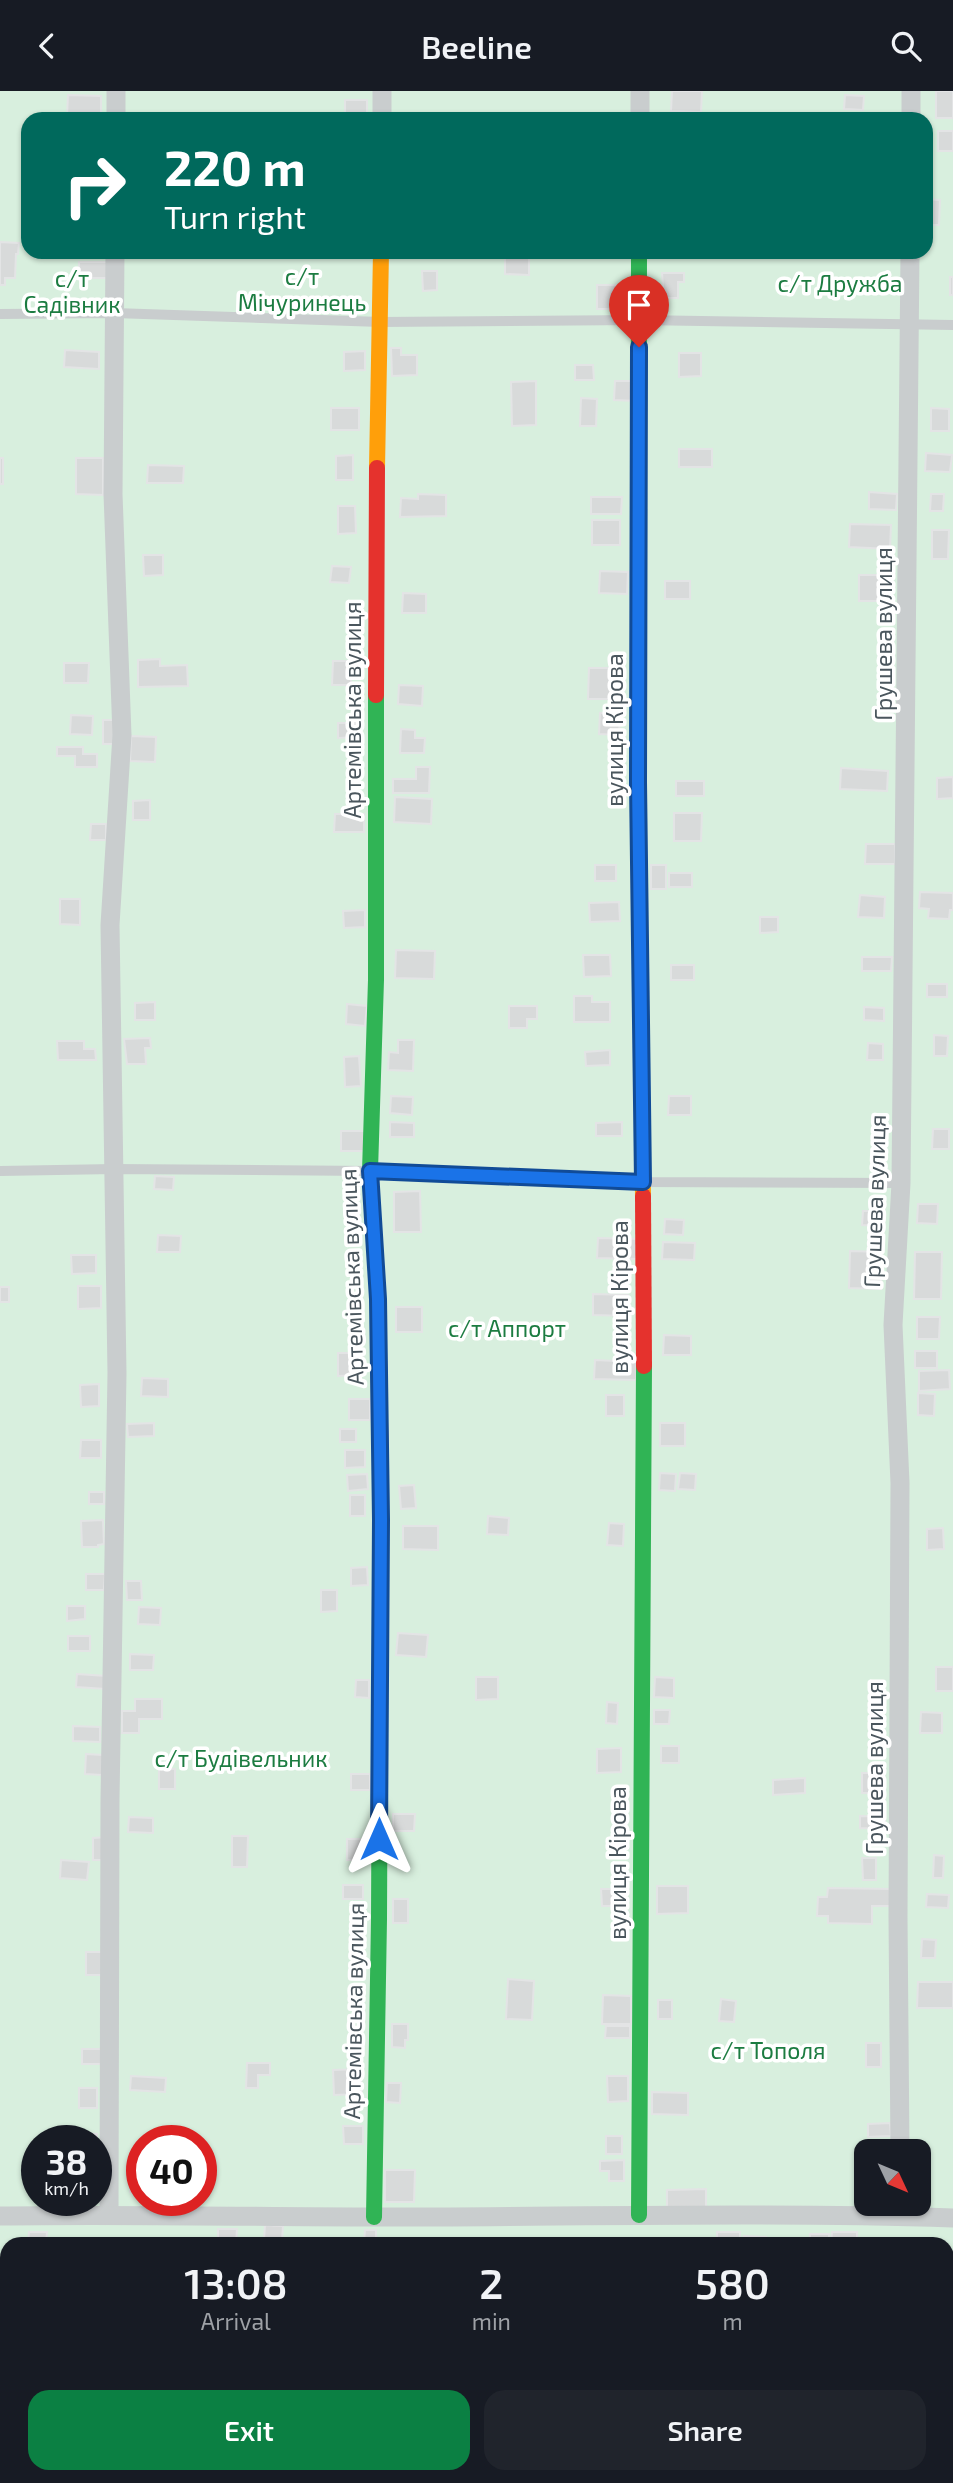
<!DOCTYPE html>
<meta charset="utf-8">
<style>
body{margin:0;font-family:"Exo 2",sans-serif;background:#20242c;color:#f1f3f6;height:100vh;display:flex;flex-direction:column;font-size:26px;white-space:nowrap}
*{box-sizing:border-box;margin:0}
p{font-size:23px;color:#9ea1a6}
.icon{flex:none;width:38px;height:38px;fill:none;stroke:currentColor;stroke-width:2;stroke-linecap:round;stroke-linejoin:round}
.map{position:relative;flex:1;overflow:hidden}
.side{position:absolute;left:0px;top:2146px;width:954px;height:247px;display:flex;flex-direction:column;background:#171b24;border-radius:21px 21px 0 0;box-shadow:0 2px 5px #0004}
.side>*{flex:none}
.guide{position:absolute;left:21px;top:21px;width:912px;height:147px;border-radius:21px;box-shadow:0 2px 5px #0004;background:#00695c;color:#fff;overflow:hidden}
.needle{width:46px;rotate:134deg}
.fabs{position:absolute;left:854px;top:2048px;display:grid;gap:14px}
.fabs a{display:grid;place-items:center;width:77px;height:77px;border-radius:14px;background:#171b24;box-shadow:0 2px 5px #0004;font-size:35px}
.speed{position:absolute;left:21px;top:2034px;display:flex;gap:14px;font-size:35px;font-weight:700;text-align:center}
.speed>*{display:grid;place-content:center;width:91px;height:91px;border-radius:50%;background:#171b24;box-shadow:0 2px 5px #0004;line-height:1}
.speed small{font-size:18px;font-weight:400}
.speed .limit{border:10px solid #d22;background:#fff;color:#111}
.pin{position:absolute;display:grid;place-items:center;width:60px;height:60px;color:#fff;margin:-72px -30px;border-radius:50% 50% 50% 0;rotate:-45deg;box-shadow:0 0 7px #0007}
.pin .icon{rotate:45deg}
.me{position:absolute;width:77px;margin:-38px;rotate:0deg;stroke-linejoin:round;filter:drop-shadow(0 0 5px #0008)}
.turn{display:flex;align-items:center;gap:24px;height:147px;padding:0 28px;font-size:32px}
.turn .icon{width:91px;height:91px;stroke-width:2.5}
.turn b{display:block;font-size:49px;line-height:60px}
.eta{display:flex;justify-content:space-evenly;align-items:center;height:119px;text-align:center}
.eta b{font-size:42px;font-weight:600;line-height:49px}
.cta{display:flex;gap:14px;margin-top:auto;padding:14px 28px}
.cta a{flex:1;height:80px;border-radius:21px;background:#0b8043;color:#fff;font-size:28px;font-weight:600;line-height:80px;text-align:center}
.cta a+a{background:#20242c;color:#f1f3f6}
header{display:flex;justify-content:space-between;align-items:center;height:91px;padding:0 28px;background:#171b24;font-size:32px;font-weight:600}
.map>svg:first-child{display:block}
</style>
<header><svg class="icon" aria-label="back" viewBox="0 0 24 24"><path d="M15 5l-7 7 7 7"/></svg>Beeline<svg class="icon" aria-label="search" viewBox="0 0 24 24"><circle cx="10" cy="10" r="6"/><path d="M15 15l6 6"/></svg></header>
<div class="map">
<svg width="953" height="2392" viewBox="0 0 953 2392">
<rect width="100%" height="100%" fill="#f2f2f2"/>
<path fill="#d8efde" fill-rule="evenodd" d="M 0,0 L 953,0 L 953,2390 L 0,2392 ZM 28,28 L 926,28 L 926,161 L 28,161 ZM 37,2049 L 96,2049 L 96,2109 L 37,2109 ZM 142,2049 L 201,2049 L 201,2109 L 142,2109 ZM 866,2060 L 919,2060 L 919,2112 L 866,2112 ZM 7,2152 L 947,2152 L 947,2385 L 7,2385 Z"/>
<g fill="#d8dada" stroke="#e3e4e5" stroke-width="2">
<polygon points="672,0 702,0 701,21 671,20"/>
<rect x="936" y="0" width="17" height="27"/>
<polygon points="68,4 101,5 101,25 67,25"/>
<polygon points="845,4 864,5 863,19 844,18"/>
<rect x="345" y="9" width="22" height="15"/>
<rect x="938" y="40" width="15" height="20"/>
<polygon points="926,108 940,109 939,134 926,134"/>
<polygon points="0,151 19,152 18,163 16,163 15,187 5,187 5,194 0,194"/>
<rect x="224" y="161" width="22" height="4"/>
<polygon points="505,163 529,164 529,184 505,183"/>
<rect x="79" y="171" width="28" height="16"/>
<polygon points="422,180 437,180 437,199 423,200"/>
<polygon points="662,182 684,182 684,191 678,191 678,207 664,207"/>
<rect x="950" y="186" width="3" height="18"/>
<polygon points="597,194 619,194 615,218 597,218"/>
<polygon points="391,257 401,257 401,264 417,264 417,284 392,285"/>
<polygon points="65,259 99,261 99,278 64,276"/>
<polygon points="365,260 365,279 344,280 344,261"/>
<polygon points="679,262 701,262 701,285 679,286"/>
<polygon points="575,274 593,274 594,289 575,289"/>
<polygon points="536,290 536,334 512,335 511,291"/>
<polygon points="615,290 638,290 637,310 614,309"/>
<polygon points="581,307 597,308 596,335 580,335"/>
<rect x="331" y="317" width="28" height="22"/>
<polygon points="931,317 949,318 949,340 931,340"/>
<rect x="679" y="358" width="33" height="18"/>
<polygon points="926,362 952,364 950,381 925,380"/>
<polygon points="353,364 353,389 336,389 336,365"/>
<rect x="0" y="367" width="3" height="26"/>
<polygon points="76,367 103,367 103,404 76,403"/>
<polygon points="148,374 184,375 183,392 147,392"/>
<polygon points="869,401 897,403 896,419 869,418"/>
<polygon points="418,403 446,404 446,425 400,426 401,407 418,408"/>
<polygon points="931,403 944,403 943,420 930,420"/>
<polygon points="591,406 622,406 621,423 591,423"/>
<polygon points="338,415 355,415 356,442 338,443"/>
<rect x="592" y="429" width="28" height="25"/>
<polygon points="850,433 891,434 890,458 849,456"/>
<polygon points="932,439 949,439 948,468 932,468"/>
<polygon points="143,464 163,464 163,484 144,485"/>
<polygon points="332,475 351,476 349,492 330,491"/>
<polygon points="600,480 628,481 627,503 599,502"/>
<rect x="859" y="484" width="27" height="26"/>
<rect x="665" y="490" width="25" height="18"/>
<polygon points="403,502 426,503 426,522 402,522"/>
<polygon points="160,568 160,575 187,574 188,595 138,596 138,569"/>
<polygon points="333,570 351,570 351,594 332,594"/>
<polygon points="64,572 89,572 88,592 64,592"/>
<polygon points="589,577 613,577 613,608 588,608"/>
<polygon points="399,594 423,595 422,615 398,613"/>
<polygon points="600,622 620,622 619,644 599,643"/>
<polygon points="71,624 93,625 92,644 70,643"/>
<rect x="103" y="629" width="16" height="24"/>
<polygon points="338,632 358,632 358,646 338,647"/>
<polygon points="401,638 415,639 415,647 425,647 424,662 400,662"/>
<polygon points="131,645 156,646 155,671 130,670"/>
<polygon points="57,656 83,656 83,663 97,663 97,676 75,676 75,665 57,665"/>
<polygon points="416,676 430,676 429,702 393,702 393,688 416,688"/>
<polygon points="841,677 888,680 887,700 840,698"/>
<polygon points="953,686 953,707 937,708 937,687"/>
<rect x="676" y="690" width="28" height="15"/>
<polygon points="395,706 432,708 431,733 394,731"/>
<polygon points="150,709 150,729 133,729 133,710"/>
<polygon points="674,722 702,722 701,750 674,750"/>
<polygon points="335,723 364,723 364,741 334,741"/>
<polygon points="91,733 106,733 106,749 90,749"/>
<polygon points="866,753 895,753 895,773 865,773"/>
<rect x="595" y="774" width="21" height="16"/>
<rect x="651" y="774" width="15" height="24"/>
<rect x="669" y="782" width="23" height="14"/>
<polygon points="920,801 953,802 953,819 950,819 949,828 928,827 929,818 919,817"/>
<polygon points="860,804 885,806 884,827 858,826"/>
<polygon points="60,808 80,808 80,834 60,833"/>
<polygon points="619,811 620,830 590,831 589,812"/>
<polygon points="365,819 365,836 344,837 343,820"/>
<polygon points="760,826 778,826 778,841 760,842"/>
<polygon points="396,859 435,860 434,888 395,887"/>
<polygon points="583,864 610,864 611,885 584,886"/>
<polygon points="862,866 892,866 891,880 862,880"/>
<rect x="671" y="874" width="23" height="15"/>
<rect x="927" y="893" width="20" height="13"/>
<polygon points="574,905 592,905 592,911 610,911 610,931 574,931"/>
<polygon points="155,911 155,929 135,929 135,912"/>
<polygon points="347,913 367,915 365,935 346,933"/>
<polygon points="509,915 537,915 537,928 527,928 527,937 509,937"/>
<polygon points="864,916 884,917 884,930 864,929"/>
<polygon points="934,944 948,945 947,965 934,965"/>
<polygon points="150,947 151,957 145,957 146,973 127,973 124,948"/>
<polygon points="398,949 414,949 413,980 388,979 389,961 398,962"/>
<polygon points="57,950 84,950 84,958 95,958 96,969 58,969"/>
<polygon points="868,952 883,953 883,969 867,969"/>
<polygon points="610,959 610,974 586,975 585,961"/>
<polygon points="359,965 361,995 345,996 344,966"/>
<polygon points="391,1005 413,1006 412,1024 390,1022"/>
<polygon points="669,1005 691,1005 691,1024 668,1024"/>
<polygon points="390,1031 414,1032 414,1046 390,1046"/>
<polygon points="622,1031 622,1045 596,1045 596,1032"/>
<polygon points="933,1038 949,1038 949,1058 932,1058"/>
<rect x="341" y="1040" width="24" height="20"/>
<polygon points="155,1085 174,1086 173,1099 154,1098"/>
<polygon points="420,1100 421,1141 394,1141 394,1101"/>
<polygon points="918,1113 938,1113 937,1133 917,1132"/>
<polygon points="863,1120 882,1120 882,1135 862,1134"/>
<polygon points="665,1128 684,1129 683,1144 664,1143"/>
<polygon points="158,1144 181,1145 180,1161 157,1161"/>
<polygon points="598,1147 640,1148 639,1168 597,1167"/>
<polygon points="663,1151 695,1152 694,1169 662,1168"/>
<polygon points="850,1160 882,1161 881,1198 849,1197"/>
<polygon points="915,1161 942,1161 941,1208 914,1208"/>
<polygon points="71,1164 96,1164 96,1182 72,1183"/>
<polygon points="78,1195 101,1195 101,1217 78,1218"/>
<rect x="0" y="1196" width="9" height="15"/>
<polygon points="593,1203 628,1204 627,1225 593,1224"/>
<rect x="396" y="1216" width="26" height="25"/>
<polygon points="917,1226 940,1226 939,1248 917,1248"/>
<polygon points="664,1244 691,1245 691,1264 663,1264"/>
<rect x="915" y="1260" width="22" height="17"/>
<polygon points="338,1262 363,1262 364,1284 338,1285"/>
<polygon points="595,1269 637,1271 636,1289 594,1288"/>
<polygon points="949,1279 950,1298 919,1300 919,1280"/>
<polygon points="142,1287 168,1288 168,1306 141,1305"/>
<polygon points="99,1293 99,1315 81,1316 80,1294"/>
<polygon points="918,1302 935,1303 934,1325 918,1324"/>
<rect x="606" y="1304" width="18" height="21"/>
<rect x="349" y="1308" width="21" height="21"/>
<polygon points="154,1332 154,1345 128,1346 127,1333"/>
<rect x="660" y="1332" width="25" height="23"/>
<rect x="340" y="1338" width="16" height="13"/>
<polygon points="81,1349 101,1349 101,1367 80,1367"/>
<polygon points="345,1359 365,1359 365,1376 345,1377"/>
<polygon points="660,1382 676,1383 675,1400 659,1399"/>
<polygon points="680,1382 696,1383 695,1399 678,1398"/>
<polygon points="367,1383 368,1398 348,1400 347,1384"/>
<polygon points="414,1394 416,1417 401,1418 399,1395"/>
<rect x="89" y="1401" width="15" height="12"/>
<rect x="350" y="1404" width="15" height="21"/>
<polygon points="488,1425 509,1427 508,1444 487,1443"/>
<polygon points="103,1429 104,1453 98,1454 98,1456 82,1456 81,1430"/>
<polygon points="609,1432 624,1433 623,1455 607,1454"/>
<polygon points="403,1435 438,1435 438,1459 403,1458"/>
<polygon points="943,1437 944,1458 927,1459 927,1438"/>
<polygon points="367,1476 368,1494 351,1495 351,1477"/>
<polygon points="86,1483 105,1483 104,1499 86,1499"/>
<polygon points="126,1490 141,1490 142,1509 127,1509"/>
<polygon points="321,1499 337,1499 337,1520 321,1521"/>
<polygon points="67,1515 85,1515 85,1528 67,1530"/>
<polygon points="139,1516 161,1517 160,1534 138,1533"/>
<polygon points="398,1542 428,1544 426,1566 396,1564"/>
<rect x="68" y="1545" width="22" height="15"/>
<polygon points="130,1563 154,1564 153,1579 130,1579"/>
<rect x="936" y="1576" width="17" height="24"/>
<polygon points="77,1583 107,1585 106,1598 76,1596"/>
<polygon points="476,1586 498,1586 498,1608 476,1609"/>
<polygon points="655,1586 674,1587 674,1607 654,1606"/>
<polygon points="356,1589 369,1589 369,1607 355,1606"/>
<polygon points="135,1608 162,1608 162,1628 139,1628 139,1642 122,1642 122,1620 135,1620"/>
<polygon points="607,1611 618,1612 617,1633 606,1632"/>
<polygon points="654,1619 670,1619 669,1633 654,1633"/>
<polygon points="921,1621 942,1622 942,1642 920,1642"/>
<polygon points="73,1635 100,1636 100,1651 73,1650"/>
<rect x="661" y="1655" width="18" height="17"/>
<polygon points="621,1657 621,1681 597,1682 597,1658"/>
<polygon points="86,1663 103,1664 102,1684 85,1683"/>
<rect x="159" y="1678" width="16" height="20"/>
<rect x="862" y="1682" width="17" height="20"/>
<rect x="351" y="1683" width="19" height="16"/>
<polygon points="805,1687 805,1702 773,1704 773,1689"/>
<polygon points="393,1723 415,1723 414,1740 393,1740"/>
<polygon points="860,1725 885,1726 885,1738 860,1737"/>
<polygon points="129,1726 153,1727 153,1742 128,1741"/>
<polygon points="232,1745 248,1745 247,1776 232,1776"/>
<polygon points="107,1746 107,1769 93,1769 93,1747"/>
<polygon points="347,1748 363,1748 364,1769 347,1769"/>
<polygon points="934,1764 944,1765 943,1787 933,1787"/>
<polygon points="862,1767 876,1767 876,1789 863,1789"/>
<polygon points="61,1769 89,1771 87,1789 60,1787"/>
<rect x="343" y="1794" width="20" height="14"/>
<polygon points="657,1795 688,1795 688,1822 657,1823"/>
<polygon points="828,1797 891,1798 891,1815 872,1815 872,1833 828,1832 828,1825 817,1825 818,1806 827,1806"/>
<polygon points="601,1798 625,1798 625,1815 602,1815"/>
<polygon points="927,1803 949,1804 948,1817 926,1816"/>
<rect x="393" y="1808" width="15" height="24"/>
<polygon points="922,1848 936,1849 935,1867 921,1867"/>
<rect x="86" y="1861" width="17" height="23"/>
<polygon points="508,1888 534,1890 532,1929 506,1928"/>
<polygon points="918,1891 953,1891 953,1917 917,1917"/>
<polygon points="603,1904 631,1905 631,1933 602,1933"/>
<polygon points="721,1908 736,1910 734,1931 719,1930"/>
<rect x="658" y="1909" width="14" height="19"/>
<polygon points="392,1933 408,1933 408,1949 405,1949 405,1957 392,1956"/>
<polygon points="606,1935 630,1935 630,1947 605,1947"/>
<rect x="866" y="1952" width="15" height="24"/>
<rect x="82" y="1958" width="21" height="15"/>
<polygon points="247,1972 270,1972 270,1984 258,1984 258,1997 246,1997"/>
<polygon points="361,1978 362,2003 334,2004 333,1979"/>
<polygon points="131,1985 166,1987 165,2001 130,1999"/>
<polygon points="607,1985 628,1985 628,2010 608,2011"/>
<polygon points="387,1992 401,1992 400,2012 386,2011"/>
<rect x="79" y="1997" width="18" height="20"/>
<polygon points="652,2001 688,2002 688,2024 652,2023"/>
<polygon points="890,2032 891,2045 868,2046 868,2033"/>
<polygon points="343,2035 363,2035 363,2053 344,2053"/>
<polygon points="68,2042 97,2043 96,2062 96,2049 68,2049"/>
<rect x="606" y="2045" width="16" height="18"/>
<polygon points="624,2069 624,2090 609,2090 609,2080 600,2080 600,2070"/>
<polygon points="385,2079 415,2079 414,2111 385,2111"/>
<polygon points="131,2082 142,2082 142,2102 130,2101"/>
<polygon points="96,2092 99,2092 98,2111 75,2110 96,2109"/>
<polygon points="706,2098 706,2120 667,2117 667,2099"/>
<polygon points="265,2134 283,2135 282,2150 264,2149"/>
<polygon points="218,2138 237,2138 236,2152 218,2152"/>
<polygon points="365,2139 376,2139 376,2152 364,2152"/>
<polygon points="29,2141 47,2141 46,2152 28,2152"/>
<rect x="717" y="2141" width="23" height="11"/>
<polygon points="832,2141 857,2141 857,2152 831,2152"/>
<rect x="810" y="2143" width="19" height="9"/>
<polygon points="744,2145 766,2146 766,2152 744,2152"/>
<rect x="432" y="2147" width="17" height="5"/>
<rect x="125" y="2150" width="20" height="2"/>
<polygon points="488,2150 512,2151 512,2152 488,2152"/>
</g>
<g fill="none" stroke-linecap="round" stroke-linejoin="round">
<g stroke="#c9cdce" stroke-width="10">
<polyline points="0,223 114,222 381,231 639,229 953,234"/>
<polyline points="0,1080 114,1078 370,1080 643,1091 901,1092"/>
<polyline points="363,2392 953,2390"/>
</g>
<g stroke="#c9cdce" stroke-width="19">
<polyline points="116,28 116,0"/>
<polyline points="382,28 382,0"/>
<polyline points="640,28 640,0"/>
<polyline points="911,28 911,0"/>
<polyline points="900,2060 898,1826 900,1392 893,1234 901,1092 910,161"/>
<polyline points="109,2123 110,1708 117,1282 110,834 122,644 113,403 115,161"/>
<path d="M 0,2125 C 125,2123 251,2126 376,2126 C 568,2126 761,2121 953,2127"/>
</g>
<g stroke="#30b455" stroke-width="16">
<polyline points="638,689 639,161"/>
<polyline points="374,1146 370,1080 376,889 376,604"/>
<polyline points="639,2124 644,1275"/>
<polyline points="374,2126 379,1828 381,1393"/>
</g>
<g stroke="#ff9f0a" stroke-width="16">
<polyline points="377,377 381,161"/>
<polyline points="638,689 643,1105"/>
</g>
<g stroke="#e5322d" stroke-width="16">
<polyline points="376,604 377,377"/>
<polyline points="643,1105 644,1275"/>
<polyline points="374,1146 378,1208 381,1393"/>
</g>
</g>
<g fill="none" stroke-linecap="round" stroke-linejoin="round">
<g stroke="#114b97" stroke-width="18">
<polyline id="route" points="379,1748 381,1429 378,1208 370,1080 643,1091 638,691 639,256"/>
</g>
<use href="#route" stroke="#1a73e8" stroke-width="12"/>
</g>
<g text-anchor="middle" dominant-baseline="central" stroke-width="7" stroke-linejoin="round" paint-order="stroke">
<g font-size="23" fill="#1c7c41" stroke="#fff">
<text x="302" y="185">с/т<tspan x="302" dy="26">Мічуринець</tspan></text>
<text x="72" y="187">с/т<tspan x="72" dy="26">Садівник</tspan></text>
<text x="840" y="192">с/т Дружба</text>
<text x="507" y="1237">с/т Аппорт</text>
<text x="241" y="1667">с/т Будівельник</text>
<text x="768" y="1959">с/т Тополя</text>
</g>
<g font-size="23" fill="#4a565d" stroke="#fff">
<text transform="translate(883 543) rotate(-90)">Грушева вулиця</text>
<text transform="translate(352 619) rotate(-90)">Артемівська вулиця</text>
<text transform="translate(614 639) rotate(-90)">вулиця Кірова</text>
<text transform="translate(874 1110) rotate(-88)">Грушева вулиця</text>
<text transform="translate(351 1186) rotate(-92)">Артемівська вулиця</text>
<text transform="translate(619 1206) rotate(-90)">вулиця Кірова</text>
<text transform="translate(874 1677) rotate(-90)">Грушева вулиця</text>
<text transform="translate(617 1772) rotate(-90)">вулиця Кірова</text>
<text transform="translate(353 1920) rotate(-89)">Артемівська вулиця</text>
</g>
</g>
</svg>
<div class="fabs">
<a><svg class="needle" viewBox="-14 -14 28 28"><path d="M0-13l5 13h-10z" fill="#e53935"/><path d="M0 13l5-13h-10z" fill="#9ea1a6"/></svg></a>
</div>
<div class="speed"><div>38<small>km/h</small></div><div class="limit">40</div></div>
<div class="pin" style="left:639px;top:256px;background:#d93025"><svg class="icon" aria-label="arrive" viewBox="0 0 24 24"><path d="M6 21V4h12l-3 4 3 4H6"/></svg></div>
<svg class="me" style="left:379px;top:1748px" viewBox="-20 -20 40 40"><path d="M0-17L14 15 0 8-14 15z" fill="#1a73e8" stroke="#fff" stroke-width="4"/></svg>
<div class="guide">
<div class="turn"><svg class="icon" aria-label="right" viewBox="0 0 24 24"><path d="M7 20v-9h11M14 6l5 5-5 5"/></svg><div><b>220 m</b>Turn right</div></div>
</div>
<section class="side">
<div class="eta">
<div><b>13:08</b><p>Arrival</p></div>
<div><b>2</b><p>min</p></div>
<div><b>580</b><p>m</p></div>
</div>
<div class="cta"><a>Exit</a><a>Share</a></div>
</section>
</div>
